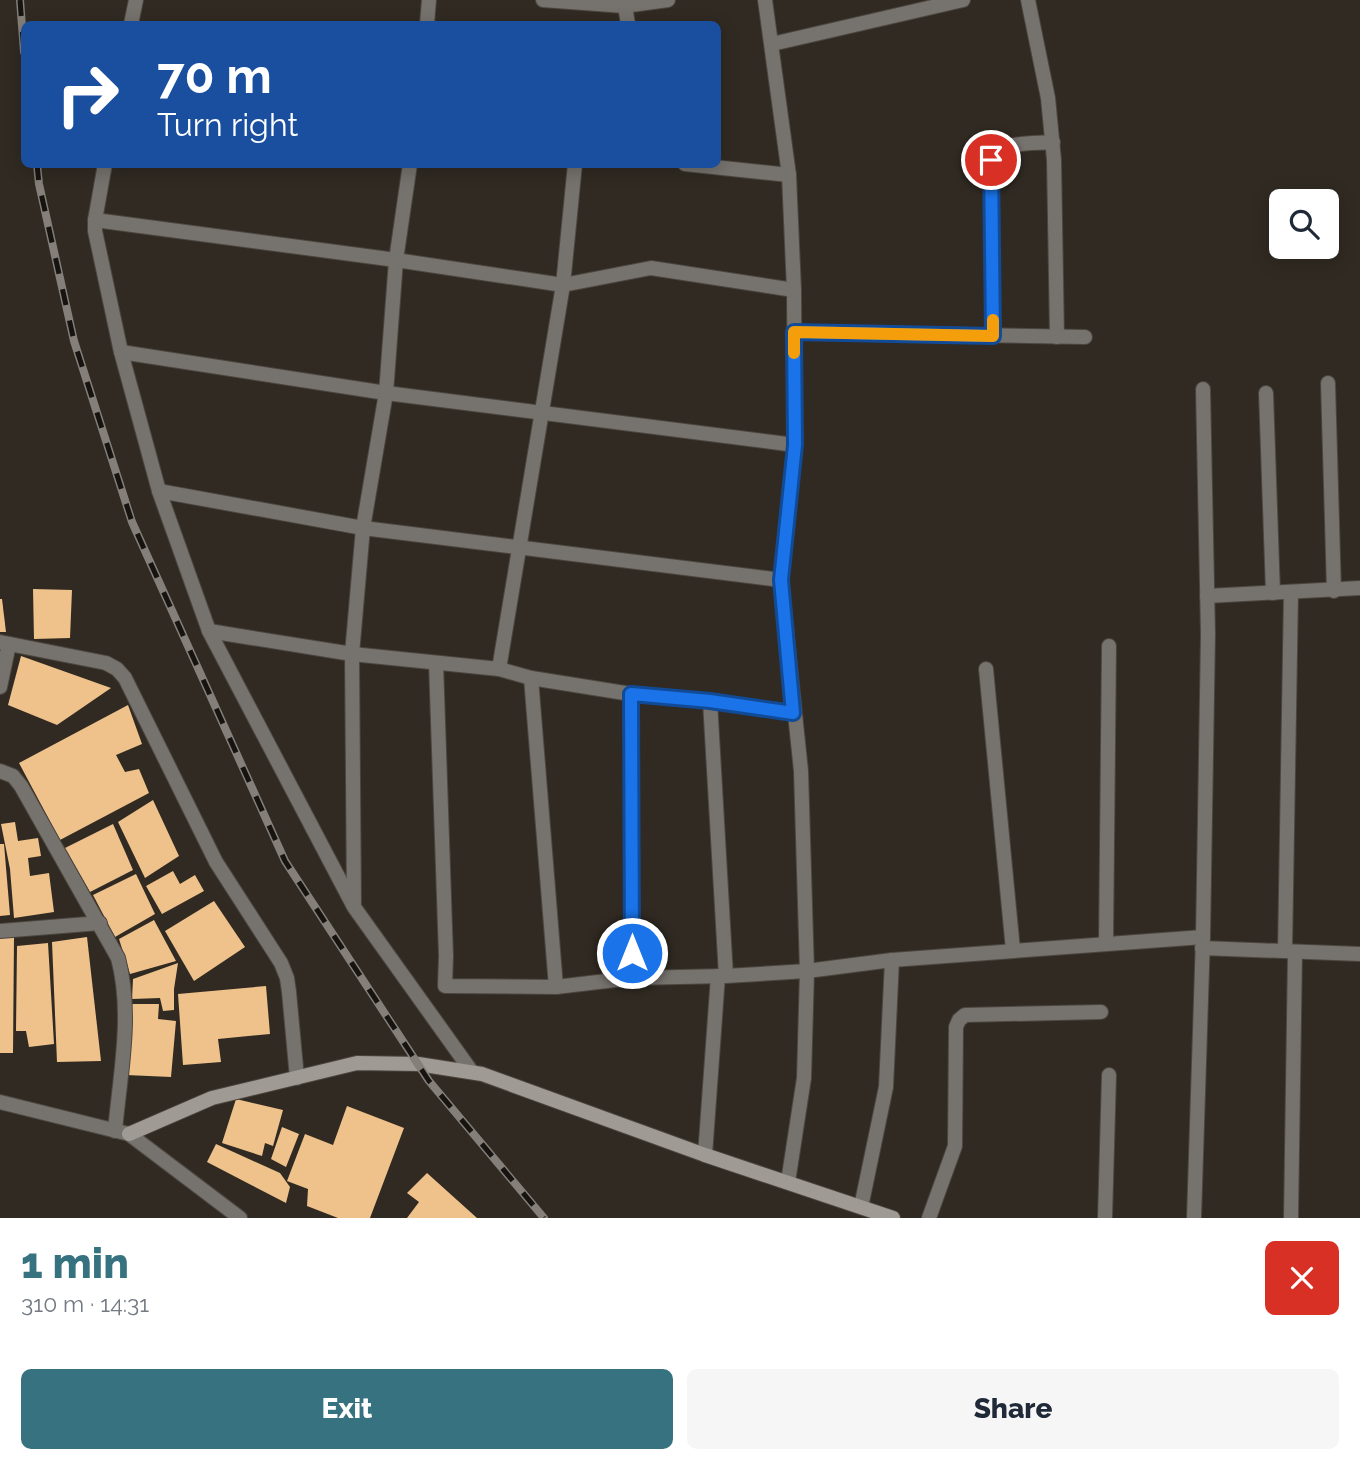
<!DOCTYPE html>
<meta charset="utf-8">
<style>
body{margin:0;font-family:Raleway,sans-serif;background:#f6f6f7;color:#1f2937;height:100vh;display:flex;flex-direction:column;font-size:26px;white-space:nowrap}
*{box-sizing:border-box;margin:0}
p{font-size:23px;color:#747a83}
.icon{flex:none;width:38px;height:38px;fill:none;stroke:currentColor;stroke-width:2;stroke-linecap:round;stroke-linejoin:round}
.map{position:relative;height:1218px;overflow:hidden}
.panel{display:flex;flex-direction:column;background:#fff;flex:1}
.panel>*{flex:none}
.guide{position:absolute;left:21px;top:21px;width:700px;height:147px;border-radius:10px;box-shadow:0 4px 18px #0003;background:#1a4fa0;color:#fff;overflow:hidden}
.fabs{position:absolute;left:1269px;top:189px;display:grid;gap:14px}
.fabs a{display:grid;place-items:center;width:70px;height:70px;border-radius:10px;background:#fff;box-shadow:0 4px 18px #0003;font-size:35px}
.pin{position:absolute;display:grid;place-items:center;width:60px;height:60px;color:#fff;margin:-30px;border:4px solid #fff;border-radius:50%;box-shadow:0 2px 7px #0007}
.me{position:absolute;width:77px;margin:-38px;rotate:0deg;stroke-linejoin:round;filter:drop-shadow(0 0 5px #0008)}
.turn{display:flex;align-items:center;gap:24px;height:147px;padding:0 21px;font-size:32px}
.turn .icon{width:91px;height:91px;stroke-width:2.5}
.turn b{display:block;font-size:49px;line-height:60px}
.round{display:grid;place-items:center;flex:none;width:74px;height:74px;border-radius:10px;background:#f6f6f7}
.summary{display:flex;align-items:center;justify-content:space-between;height:119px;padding:0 21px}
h1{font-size:42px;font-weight:800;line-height:52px;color:#36727f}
.cta{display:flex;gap:14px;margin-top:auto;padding:14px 21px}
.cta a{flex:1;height:80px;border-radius:10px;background:#36727f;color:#fff;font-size:28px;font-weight:800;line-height:80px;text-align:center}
.cta a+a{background:#f6f6f7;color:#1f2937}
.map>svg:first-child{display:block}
</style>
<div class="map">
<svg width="1360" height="1218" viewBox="0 0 1360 1218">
<rect width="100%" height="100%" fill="#302a22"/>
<g fill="#efc28b">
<polygon points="33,589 72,590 70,638 34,639"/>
<polygon points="0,599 2,599 6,632 0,632"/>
<polygon points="21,656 111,688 57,725 8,705"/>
<polygon points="128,705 142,744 116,755 125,772 139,769 149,793 60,840 19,763"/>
<polygon points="153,800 179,856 145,878 118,822"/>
<polygon points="15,822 18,841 38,838 41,856 28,858 30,876 49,873 54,912 14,918 10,869 1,824"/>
<polygon points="113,824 133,870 90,892 65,848"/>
<polygon points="0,844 4,844 10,915 0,916"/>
<polygon points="173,871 180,884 195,875 204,891 162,914 146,886"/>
<polygon points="136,874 155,914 115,937 93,895"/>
<polygon points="214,901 245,947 194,981 165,931"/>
<polygon points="154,920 176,961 130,974 119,939"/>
<polygon points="14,937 13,1053 0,1053 0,938"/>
<polygon points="87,937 101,1061 57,1062 52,942"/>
<polygon points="48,943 54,1044 29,1047 26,1031 16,1031 17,946"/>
<polygon points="178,963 174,989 174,1010 163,1011 160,998 132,999 133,979"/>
<polygon points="266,986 270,1034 218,1039 221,1062 183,1065 178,994"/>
<polygon points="132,1004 159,1004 158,1019 176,1021 171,1077 126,1075"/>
<polygon points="236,1099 283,1110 273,1146 265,1143 262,1156 222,1143"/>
<polygon points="347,1106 404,1128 370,1218 338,1218 307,1206 308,1189 287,1181 305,1134 333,1145"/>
<polygon points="282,1127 299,1134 286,1167 271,1159"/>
<polygon points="216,1144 280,1173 290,1187 286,1203 207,1162"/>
<polygon points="427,1173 477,1218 407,1218 419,1202 407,1193"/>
</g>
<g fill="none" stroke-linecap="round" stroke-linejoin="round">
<g stroke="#4c463f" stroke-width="16">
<g id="street">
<polyline points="543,0 624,6 668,0"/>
<polyline points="624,0 628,24"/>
<polyline points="765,0 789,175 794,290 795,445 781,580 801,771 807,971 804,1078 788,1182"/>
<polyline points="1028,0 1048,98 1054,160 1057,337"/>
<polyline points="131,24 136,0"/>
<polyline points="427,24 429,0"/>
<polyline points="772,44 963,0"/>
<polyline points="105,164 95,220 95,231 121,352 159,491 209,631 354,907 472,1072"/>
<polyline points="685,164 789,175"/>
<polyline points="95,220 396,260 563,285 651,268 794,290"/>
<polyline points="794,332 1085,337"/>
<path d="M 993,336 L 991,160 C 1002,140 1033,144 1053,142"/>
<polyline points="121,352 386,393 795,445"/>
<polyline points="1328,383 1334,591"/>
<polyline points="1266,393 1273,593"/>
<polyline points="159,491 363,528 781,580"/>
<polyline points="1207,596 1360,588"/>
<polyline points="209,631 352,654 499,669 531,678 631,694 710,701 793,713"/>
<polyline points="0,642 106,663 117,669 125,678 216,862 281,963 287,978 289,992 297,1078"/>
<polyline points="436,663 446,956 445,986 556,987 632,978 726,976 807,971 892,960 1203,937"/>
<polyline points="499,669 563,285 575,164"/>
<polyline points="986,669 1013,950"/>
<polyline points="531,678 556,987"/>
<polyline points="0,687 9,644"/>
<polyline points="631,694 632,978"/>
<polyline points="710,701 726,976"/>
<path d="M 0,771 L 13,776 L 21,786 L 118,958 C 133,1014 120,1074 115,1131"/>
<polyline points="354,903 352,654 363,528 386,393 396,260 410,164"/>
<polyline points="0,931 100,923"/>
<polyline points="1106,943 1109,646"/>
<polyline points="1202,948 1360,954"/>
<polyline points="1285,951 1291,592"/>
<polyline points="0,1102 129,1134 240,1218"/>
<polyline points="705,1155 718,976"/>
<polyline points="861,1207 886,1087 892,960"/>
<polyline points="929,1218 955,1146 956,1027 959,1020 965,1015 1101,1012"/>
<polyline points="1105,1218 1109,1075"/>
<polyline points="1194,1218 1203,937 1208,634 1203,389"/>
<polyline points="1291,1218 1295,952"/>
</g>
</g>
<g stroke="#4c463f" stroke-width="16">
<polyline id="secondary" points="129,1134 212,1098 357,1063 418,1064 482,1074 705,1155 893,1218"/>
</g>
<use href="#street" stroke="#76726e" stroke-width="14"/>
<use href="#secondary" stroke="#a09a94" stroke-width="14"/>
<g stroke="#847f78" stroke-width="8">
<g id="rail">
<polyline points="20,0 24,52"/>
<polyline points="37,164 39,184 74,341 132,522 285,861 429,1081 544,1218"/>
</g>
</g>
<use href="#rail" stroke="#161310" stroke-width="5" stroke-dasharray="16" stroke-linecap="butt"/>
</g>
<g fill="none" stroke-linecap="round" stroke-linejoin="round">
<g stroke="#114b97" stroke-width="18">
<polyline id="route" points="632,953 631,694 710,701 793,713 781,580 795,445 794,332 993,336 991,160"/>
</g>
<use href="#route" stroke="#1a73e8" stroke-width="12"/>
<polyline stroke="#f59e0b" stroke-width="12" points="794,353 794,332 993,336 993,320"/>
</g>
</svg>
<div class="fabs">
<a><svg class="icon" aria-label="search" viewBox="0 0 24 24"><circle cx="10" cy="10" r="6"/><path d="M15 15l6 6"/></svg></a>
</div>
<div class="pin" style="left:991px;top:160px;background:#d93025"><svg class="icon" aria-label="arrive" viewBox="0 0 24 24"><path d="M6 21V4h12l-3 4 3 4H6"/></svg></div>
<svg class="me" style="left:632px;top:953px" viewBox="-20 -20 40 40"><circle r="17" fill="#1a73e8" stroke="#fff" stroke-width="3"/><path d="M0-11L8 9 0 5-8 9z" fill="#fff"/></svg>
<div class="guide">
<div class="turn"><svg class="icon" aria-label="right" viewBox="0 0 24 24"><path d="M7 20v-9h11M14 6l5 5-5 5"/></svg><div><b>70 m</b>Turn right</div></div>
</div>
</div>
<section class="panel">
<div class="summary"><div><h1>1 min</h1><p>310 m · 14:31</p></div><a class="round" style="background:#d93025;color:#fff"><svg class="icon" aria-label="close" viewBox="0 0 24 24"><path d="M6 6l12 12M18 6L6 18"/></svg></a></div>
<div class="cta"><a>Exit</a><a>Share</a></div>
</section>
